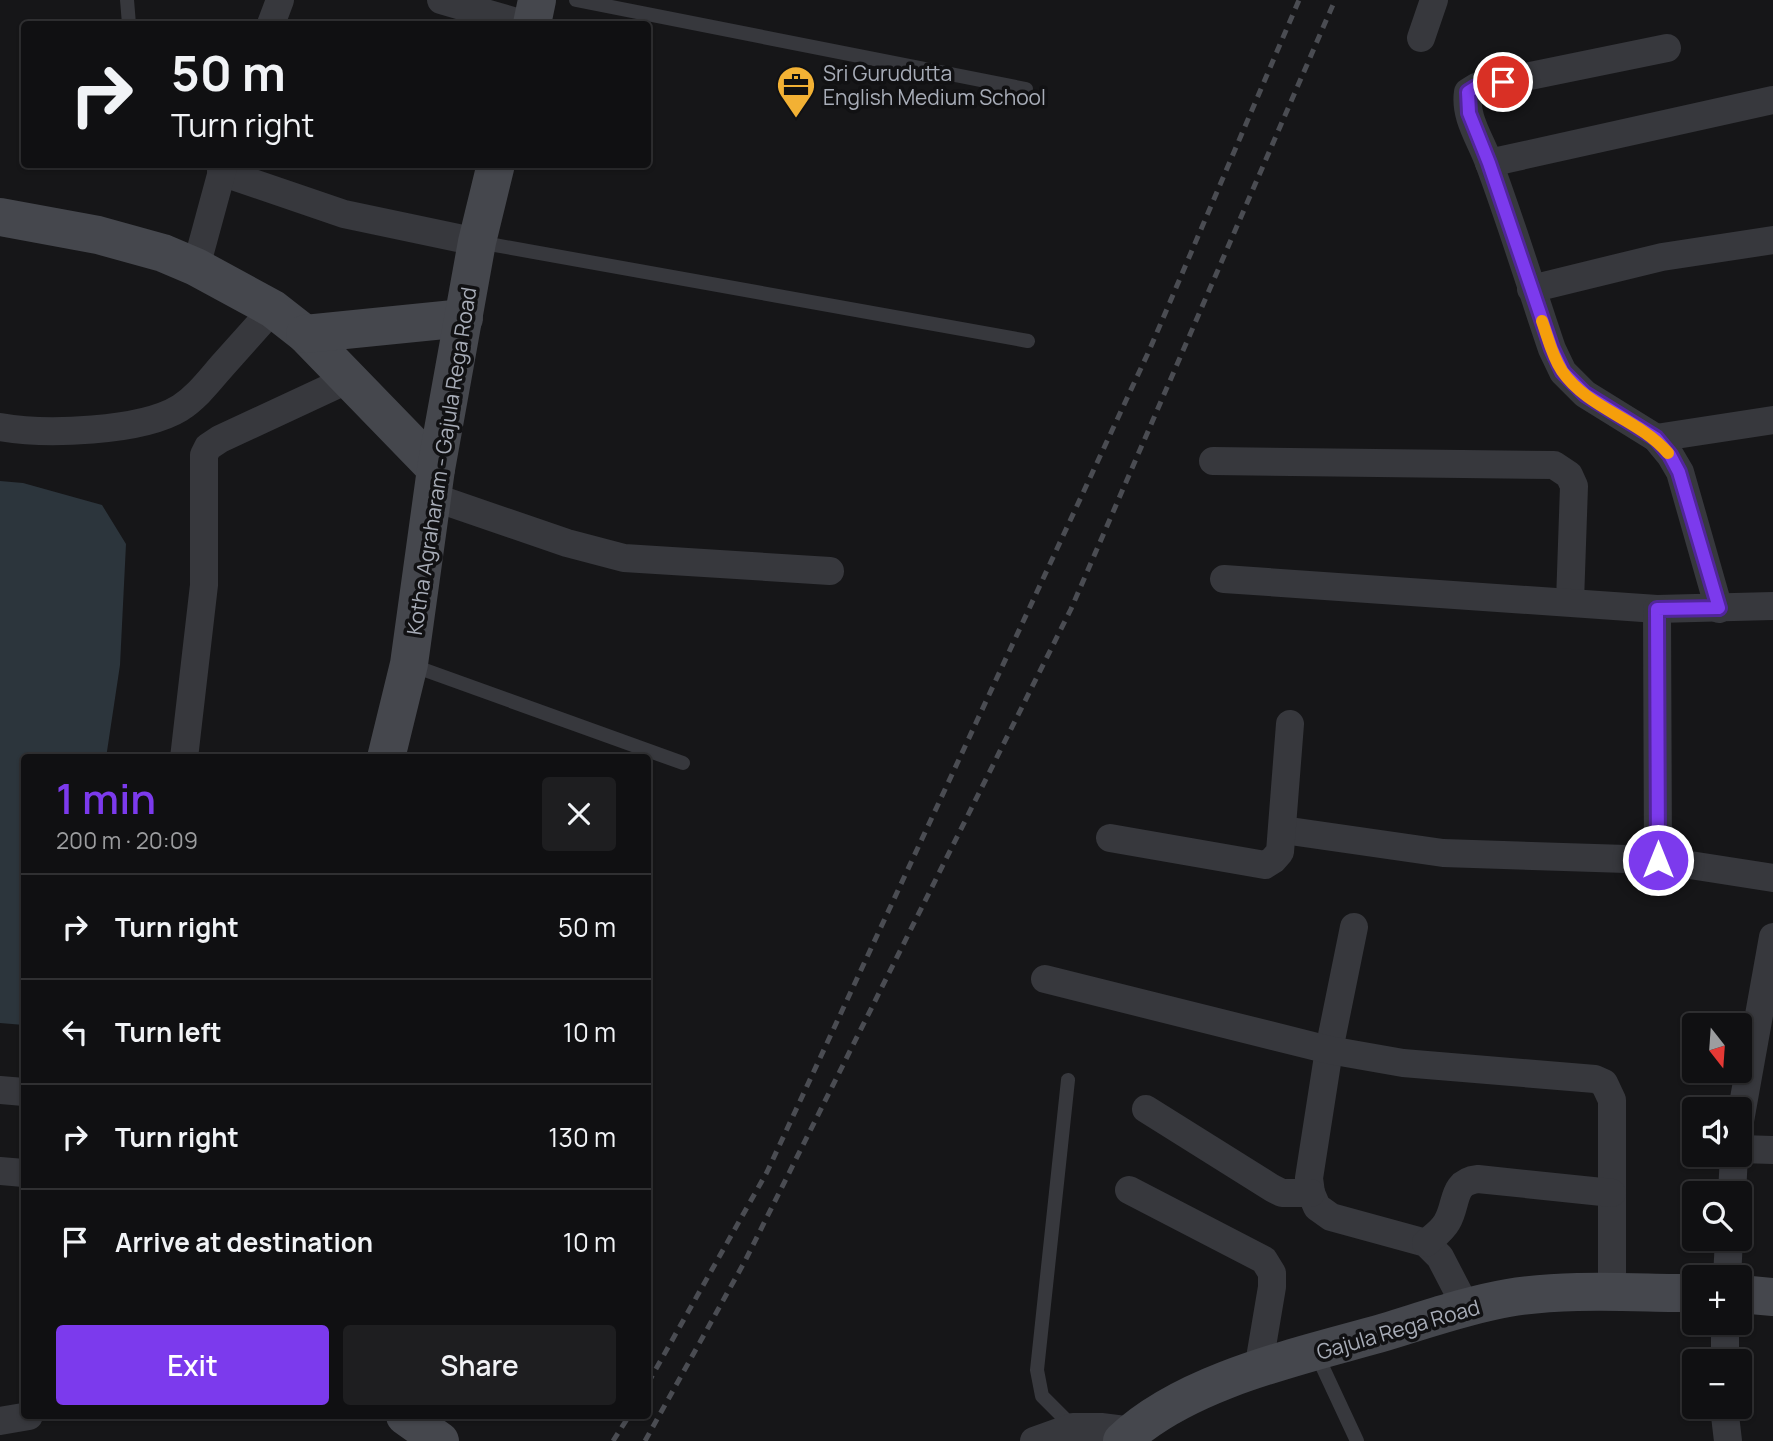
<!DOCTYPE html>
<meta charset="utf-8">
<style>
body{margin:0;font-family:Manrope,sans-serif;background:#1e1e20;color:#f1f3f6;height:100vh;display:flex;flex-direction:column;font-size:26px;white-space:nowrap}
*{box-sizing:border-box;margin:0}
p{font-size:23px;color:#9c9d9f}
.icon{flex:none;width:38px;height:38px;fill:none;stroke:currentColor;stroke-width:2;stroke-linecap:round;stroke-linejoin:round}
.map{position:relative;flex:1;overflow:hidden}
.panel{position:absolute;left:21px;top:754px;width:630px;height:665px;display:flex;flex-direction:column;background:#101012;border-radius:7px;box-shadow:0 2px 5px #0004,0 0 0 2px #303032}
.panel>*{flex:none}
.hud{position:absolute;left:21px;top:21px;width:630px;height:147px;border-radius:7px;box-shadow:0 2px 5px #0004,0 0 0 2px #303032;background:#101012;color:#f1f3f6;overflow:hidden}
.needle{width:46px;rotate:163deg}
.buttons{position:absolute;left:1682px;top:1013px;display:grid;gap:14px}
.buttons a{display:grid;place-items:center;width:70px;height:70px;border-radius:7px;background:#101012;box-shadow:0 2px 5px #0004,0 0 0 2px #303032;font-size:35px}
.pin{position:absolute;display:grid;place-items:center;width:60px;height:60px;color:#fff;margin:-30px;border:4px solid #fff;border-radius:50%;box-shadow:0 2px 7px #0007}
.me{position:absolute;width:77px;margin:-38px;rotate:0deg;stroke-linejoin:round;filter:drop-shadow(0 0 5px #0008)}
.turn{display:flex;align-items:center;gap:24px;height:147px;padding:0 35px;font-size:32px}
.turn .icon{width:91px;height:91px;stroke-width:2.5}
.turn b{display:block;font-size:49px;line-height:60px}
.round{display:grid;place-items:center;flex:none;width:74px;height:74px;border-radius:7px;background:#1e1e20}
.overview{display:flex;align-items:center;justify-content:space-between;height:119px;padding:0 35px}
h1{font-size:42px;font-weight:600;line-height:52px;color:#7c3aed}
.action{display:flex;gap:14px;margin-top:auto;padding:14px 35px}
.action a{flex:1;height:80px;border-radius:7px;background:#7c3aed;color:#fff;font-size:28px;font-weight:600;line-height:80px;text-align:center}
.action a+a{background:#1e1e20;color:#f1f3f6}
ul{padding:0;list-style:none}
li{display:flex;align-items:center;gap:21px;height:105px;padding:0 35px;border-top:2px solid #303032}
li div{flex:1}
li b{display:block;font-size:26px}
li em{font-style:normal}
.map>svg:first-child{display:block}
</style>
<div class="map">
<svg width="1773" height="1441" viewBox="0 0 1773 1441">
<rect width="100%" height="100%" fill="#161618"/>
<polygon fill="#2c353c" points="0,481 23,483 102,505 126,544 120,665 106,758 24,758 24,1025 0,1023"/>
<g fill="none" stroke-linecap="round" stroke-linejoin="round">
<g stroke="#37383d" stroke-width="14">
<polyline points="127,0 129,24"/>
<polyline points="576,0 1026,89"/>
<polyline points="478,242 1028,341"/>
<polyline points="411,665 683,763"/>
<polyline points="1068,1080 1037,1370 1042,1396 1073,1427"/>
<polyline points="1316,1353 1357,1441"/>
</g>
<g stroke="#37383d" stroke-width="28">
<polyline points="441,0 523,24"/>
<polyline points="271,24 280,0"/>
<polyline points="1421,38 1434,0"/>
<path d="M 1667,48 L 1476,87 L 1468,92 C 1464,117 1481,140 1489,163 C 1512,225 1531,287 1552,349 L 1563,372 L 1585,394 L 1656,438 L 1670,455 L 1680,472 L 1719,609"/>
<polyline points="1489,163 1773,100"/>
<polyline points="221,172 344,214 477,242"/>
<polyline points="196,267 224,164"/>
<polyline points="1531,289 1662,257 1773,240"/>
<path d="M 0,427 C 45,435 141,432 180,408 C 197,397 209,381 222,366 C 239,347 256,328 273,309"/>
<polyline points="1656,438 1773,420"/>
<polyline points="1213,461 1554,465 1569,475 1574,486 1570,602"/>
<polyline points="433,497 567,543 624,558 830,571"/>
<polyline points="1224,579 1657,609 1773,606"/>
<polyline points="1657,609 1658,860"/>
<polyline points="184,758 204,585 204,455 208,447 220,439 349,379"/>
<polyline points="1283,830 1443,853 1658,860 1773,878"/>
<polyline points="1110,838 1265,865 1273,860 1280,852 1290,724"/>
<polyline points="1354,927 1329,1050 1309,1178 1311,1193 1317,1207 1331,1217 1426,1243 1440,1257 1467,1309"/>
<polyline points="1045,979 1329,1050 1403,1063 1595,1079 1604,1083 1612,1100 1612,1293"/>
<polyline points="0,1090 24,1092"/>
<polyline points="1146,1109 1272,1188 1282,1193 1311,1193"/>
<polyline points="1740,1121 1773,937"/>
<polyline points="1740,1149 1773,1150"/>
<polyline points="0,1171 24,1173"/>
<polyline points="1129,1190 1264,1260 1272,1273 1272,1287 1258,1370"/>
<polyline points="1732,1194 1734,1155"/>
<path d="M 1426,1243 C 1434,1236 1442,1231 1447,1222 C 1458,1203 1451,1182 1478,1179 L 1612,1193"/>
<polyline points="1727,1278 1729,1239"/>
<polyline points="1725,1362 1725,1323"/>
<polyline points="1724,1407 1728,1441"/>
<polyline points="0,1421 29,1416"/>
<polyline points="1034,1441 1073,1427 1101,1427 1133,1431"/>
</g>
<g stroke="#45474d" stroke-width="38">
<polyline points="532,24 537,0"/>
<polyline points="0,217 98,235 163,253 196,267 273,309 305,334 436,469"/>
<polyline points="305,334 464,318"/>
<polyline points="386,758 409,664 436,469 477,242 496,164"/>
<polyline points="1740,1294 1773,1297"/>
<polyline points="405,1416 440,1441"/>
<path d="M 1122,1441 C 1186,1380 1301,1356 1385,1332 C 1425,1320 1467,1305 1508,1298 C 1569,1288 1633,1293 1694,1293"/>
</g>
<g stroke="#4a4c52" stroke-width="5" stroke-dasharray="9 7" stroke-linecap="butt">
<polyline points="648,1383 767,1172 1149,351 1299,0"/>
<polyline points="613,1441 629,1416"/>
<polyline points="645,1441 745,1261 1071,609 1335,0"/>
</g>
</g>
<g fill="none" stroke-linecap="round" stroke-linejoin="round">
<g stroke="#51269a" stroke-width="18">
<polyline id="route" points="1503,82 1476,87 1468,92 1469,113 1489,163 1552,349 1563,372 1585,394 1656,438 1670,455 1679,472 1719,608 1657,609 1658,860"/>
</g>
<use href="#route" stroke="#7c3aed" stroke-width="12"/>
<path stroke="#f59e0b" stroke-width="12" d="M 1542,321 C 1548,338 1552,356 1562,371 C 1588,409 1639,419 1668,453"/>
</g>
<defs>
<g id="office-pin" transform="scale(2.0125)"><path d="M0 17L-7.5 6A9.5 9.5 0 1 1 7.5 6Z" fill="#f2b134" stroke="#111113"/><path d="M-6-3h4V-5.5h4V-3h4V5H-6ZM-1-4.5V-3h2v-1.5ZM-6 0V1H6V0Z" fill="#111"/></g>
</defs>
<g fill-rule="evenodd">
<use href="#office-pin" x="796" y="85"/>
</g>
<g text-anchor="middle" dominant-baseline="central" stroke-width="7" stroke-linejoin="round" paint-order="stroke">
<g font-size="21" fill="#a8adb8" stroke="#111113" text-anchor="start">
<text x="823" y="73">Sri Gurudutta<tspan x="823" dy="24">English Medium School</tspan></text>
</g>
<g font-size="21" fill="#a8adb8" stroke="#111113">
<text transform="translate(441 461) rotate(-81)">Kotha Agraharam - Gajula Rega Road</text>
<text transform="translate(1398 1329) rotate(-16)">Gajula Rega Road</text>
</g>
</g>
</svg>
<div class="buttons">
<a><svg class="needle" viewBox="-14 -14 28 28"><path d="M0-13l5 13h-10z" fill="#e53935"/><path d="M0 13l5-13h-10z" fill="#9c9d9f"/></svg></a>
<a><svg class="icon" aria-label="sound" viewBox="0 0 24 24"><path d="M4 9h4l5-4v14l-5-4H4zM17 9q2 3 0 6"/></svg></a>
<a><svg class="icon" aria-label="search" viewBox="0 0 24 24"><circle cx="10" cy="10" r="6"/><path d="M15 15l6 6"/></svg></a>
<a>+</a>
<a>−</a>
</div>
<div class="pin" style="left:1503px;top:82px;background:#d93025"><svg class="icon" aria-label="arrive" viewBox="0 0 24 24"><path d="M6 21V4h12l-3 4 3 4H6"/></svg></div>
<svg class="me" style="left:1658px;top:860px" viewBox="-20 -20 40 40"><circle r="17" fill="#7c3aed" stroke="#fff" stroke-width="3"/><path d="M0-11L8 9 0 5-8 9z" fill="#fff"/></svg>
<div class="hud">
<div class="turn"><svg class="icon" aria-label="right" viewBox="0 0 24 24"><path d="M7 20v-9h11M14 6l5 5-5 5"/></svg><div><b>50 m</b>Turn right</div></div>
</div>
<section class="panel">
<div class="overview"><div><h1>1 min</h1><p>200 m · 20:09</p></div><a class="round"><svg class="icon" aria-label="close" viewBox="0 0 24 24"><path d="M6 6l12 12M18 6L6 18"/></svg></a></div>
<ul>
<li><svg class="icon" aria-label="right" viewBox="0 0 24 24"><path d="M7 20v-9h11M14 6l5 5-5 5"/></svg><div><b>Turn right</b></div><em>50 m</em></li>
<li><svg class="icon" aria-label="left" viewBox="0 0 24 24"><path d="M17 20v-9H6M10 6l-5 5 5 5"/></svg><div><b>Turn left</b></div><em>10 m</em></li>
<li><svg class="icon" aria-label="right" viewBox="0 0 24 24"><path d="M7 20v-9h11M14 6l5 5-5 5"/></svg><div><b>Turn right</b></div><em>130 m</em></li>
<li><svg class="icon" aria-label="arrive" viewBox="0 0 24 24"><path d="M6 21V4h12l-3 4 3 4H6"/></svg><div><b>Arrive at destination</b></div><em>10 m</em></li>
</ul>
<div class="action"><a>Exit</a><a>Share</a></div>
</section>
</div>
